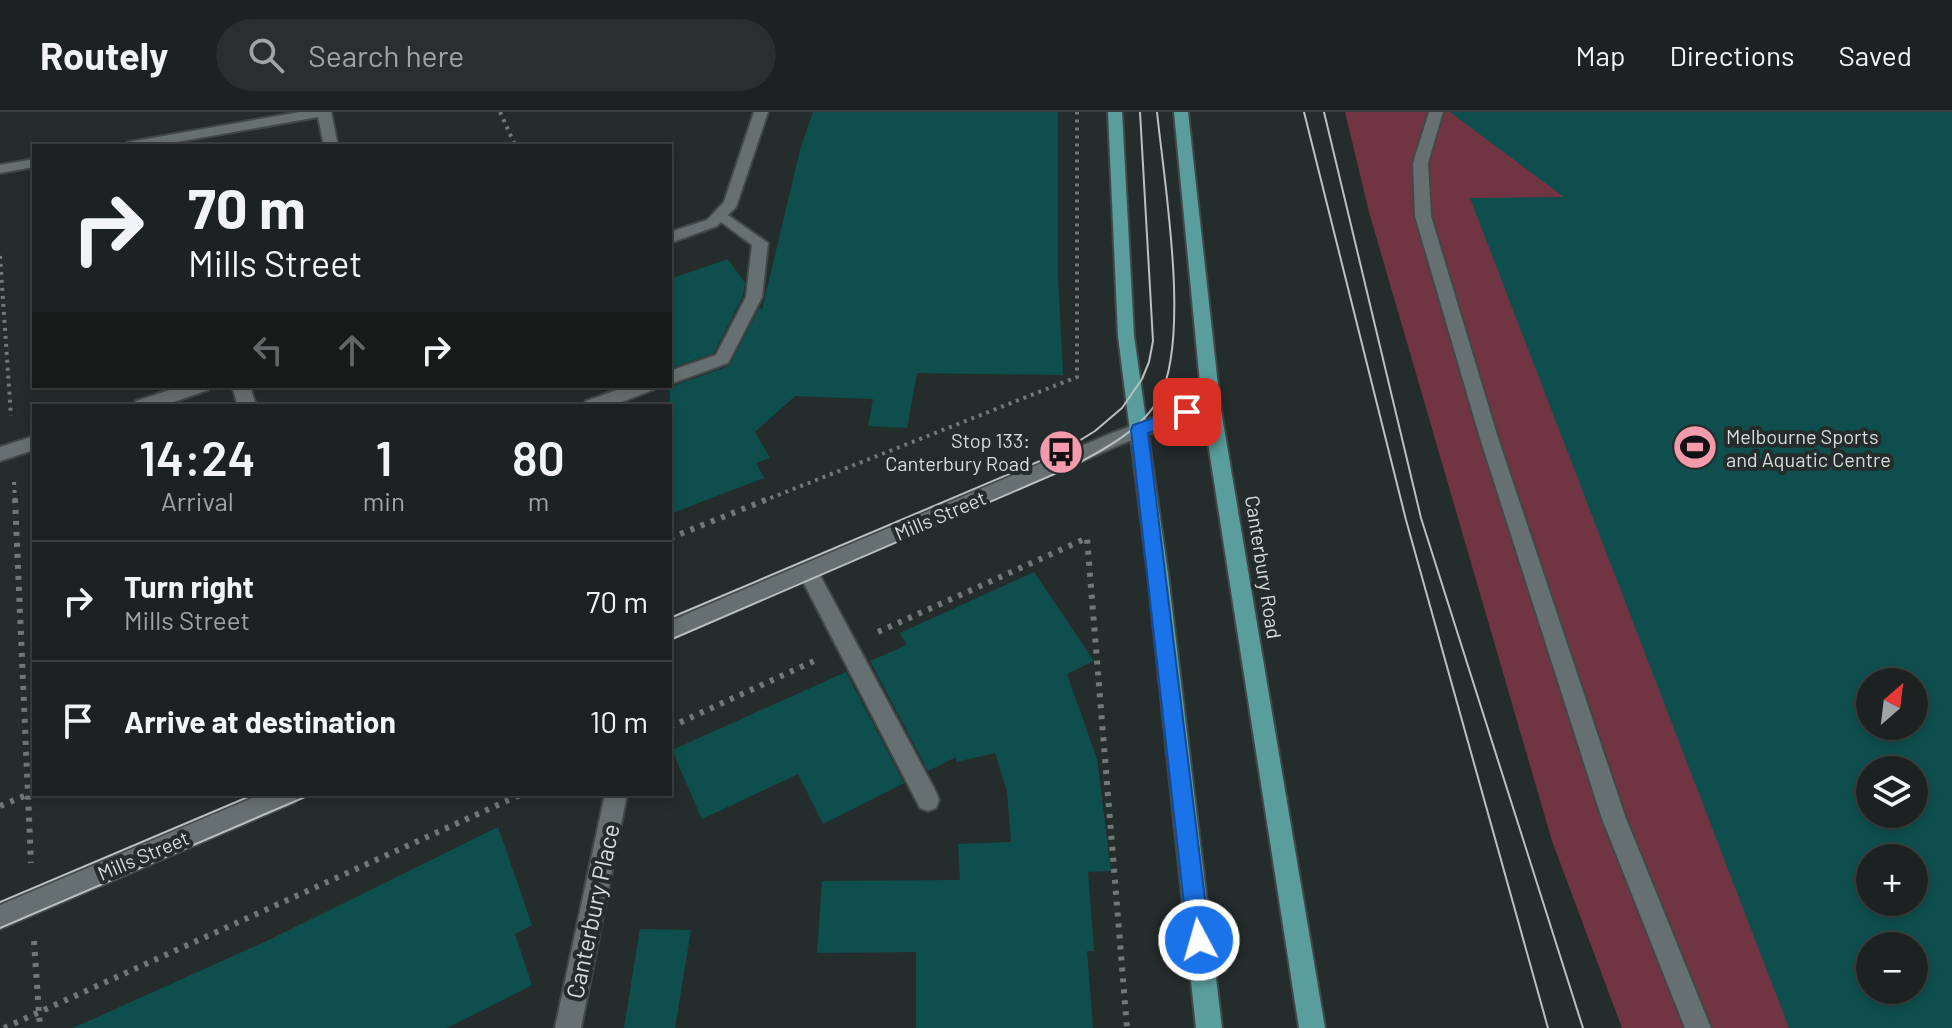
<!DOCTYPE html>
<meta charset="utf-8">
<style>
body{margin:0;font-family:Barlow,sans-serif;background:#292f2e;color:#f1f3f6;height:100vh;display:flex;flex-direction:column;font-size:30px;white-space:nowrap}
*{box-sizing:border-box;margin:0}
p{font-size:26px;color:#a0a4a5}
.icon{flex:none;width:44px;height:44px;fill:none;stroke:currentColor;stroke-width:2;stroke-linecap:round;stroke-linejoin:round}
.map{position:relative;flex:1;overflow:hidden}
.sheet{position:absolute;left:32px;top:292px;width:640px;height:392px;display:flex;flex-direction:column;background:#1c2221;border-radius:0px;box-shadow:0 4px 12px #0003,0 0 0 2px #3a3f3f}
.sheet>*{flex:none}
.top-card{position:absolute;left:32px;top:32px;width:640px;height:244px;border-radius:0px;box-shadow:0 4px 12px #0003,0 0 0 2px #3a3f3f;background:#1c2221;color:#f1f3f6;overflow:hidden}
.needle{width:52px;rotate:28deg}
.fabs{position:absolute;left:1856px;top:556px;display:grid;gap:16px}
.fabs a{display:grid;place-items:center;width:72px;height:72px;border-radius:50%;background:#1c2221;box-shadow:0 4px 12px #0003,0 0 0 2px #3a3f3f;font-size:40px}
.pin{position:absolute;display:grid;place-items:center;width:68px;height:68px;color:#fff;margin:-34px;border-radius:16px;box-shadow:0 4px 12px #0006}
.me{position:absolute;width:88px;margin:-44px;rotate:354deg;stroke-linejoin:round;filter:drop-shadow(0 0 6px #0008)}
.turn{display:flex;align-items:center;gap:28px;height:168px;padding:0 24px;font-size:36px}
.turn .icon{width:104px;height:104px;stroke-width:2.5}
.turn b{display:block;font-size:56px;line-height:68px}
.lanes{display:flex;align-items:center;height:76px;padding:0 24px;background:#0003;justify-content:center;gap:40px;direction:ltr}
.lanes .off{opacity:.35}
.eta{display:flex;justify-content:space-evenly;align-items:center;height:136px;text-align:center}
.eta b{font-size:48px;font-weight:600;line-height:56px}
ul{padding:0;list-style:none}
li{display:flex;align-items:center;gap:24px;height:120px;padding:0 24px;border-top:2px solid #3a3f3f}
li div{flex:1}
li b{display:block;font-size:30px}
li em{font-style:normal}
header{display:flex;align-items:center;gap:48px;box-sizing:border-box;height:112px;padding:0 40px;background:#1c2221;border-bottom:2px solid #3a3f3f}
header strong{font-size:38px}
nav{display:flex;gap:44px;margin-inline-start:auto;font-size:28px}
.search{width:560px;height:72px;background:#292f2e;display:flex;align-items:center;gap:20px;box-sizing:border-box;padding:0 28px;border-radius:44px;color:#a0a4a5;font-size:30px}
.map>svg:first-child{display:block}
</style>
<header>
<strong>Routely</strong>
<div class="search"><svg class="icon" aria-label="search" viewBox="0 0 24 24"><circle cx="10" cy="10" r="6"/><path d="M15 15l6 6"/></svg>Search here</div>
<nav><a>Map</a><a>Directions</a><a>Saved</a></nav>
</header>
<div class="map">
<svg width="1952" height="916" viewBox="0 0 1952 916">
<rect width="100%" height="100%" fill="#252d2c"/>
<path fill="#713442" fill-rule="evenodd" d="M 1345,0 L 1952,0 L 1952,916 L 1622,916 L 1552,729 L 1369,100 ZM 1870,570 L 1914,570 L 1914,614 L 1870,614 ZM 1870,658 L 1914,658 L 1914,702 L 1870,702 ZM 1870,746 L 1914,746 L 1914,790 L 1870,790 ZM 1870,834 L 1914,834 L 1914,878 L 1870,878 Z"/>
<g fill="#0e4f4d" fill-rule="evenodd">
<polygon points="813,0 1058,0 1058,166 1063,263 917,261 907,316 868,314 873,287 795,284 755,320 770,346 756,351 764,366 670,402 670,275 729,254 760,195 762,198 800,38"/>
<path d="M 1450,0 L 1952,0 L 1952,916 L 1789,916 L 1470,86 L 1564,85 ZM 1870,570 L 1914,570 L 1914,614 L 1870,614 ZM 1870,658 L 1914,658 L 1914,702 L 1870,702 ZM 1870,746 L 1914,746 L 1914,790 L 1870,790 ZM 1870,834 L 1914,834 L 1914,878 L 1870,878 Z"/>
<polygon points="728,147 745,171 743,184 714,241 670,256 670,167"/>
<polygon points="1034,460 1094,549 1067,562 1097,647 1111,759 1088,760 1094,839 1087,839 1093,916 916,916 916,840 817,841 822,769 960,768 958,732 1011,730 1007,679 995,641 956,650 956,645 928,659 870,549 907,533 900,521"/>
<polygon points="846,560 904,671 823,712 798,662 702,707 672,638"/>
<polygon points="498,715 532,813 515,822 532,873 447,916 73,916 271,827"/>
<polygon points="640,817 691,818 675,916 624,916"/>
</g>
<g fill="none" stroke-linecap="round" stroke-linejoin="round">
<g stroke="#424848" stroke-width="4">
<g id="service">
<polygon points="317,0 331,0 338,34 324,34"/>
<polygon points="1429,0 1443,0 1428,51 1431,104 1498,326 1625,704 1711,916 1685,916 1601,704 1480,326 1415,104 1413,51"/>
<polygon points="722,99 768,131 762,185 728,251 670,272 670,259 716,243 746,185 752,133 717,107 717,101"/>
<polygon points="232,274 250,274 256,294 238,294"/>
<polygon points="628,274 656,274 653,278 611,294 583,294 586,289"/>
<polygon points="808,452 815,454 936,680 939,688 936,696 928,699 920,696 798,460 801,454"/>
</g>
</g>
<g stroke="#424848" stroke-width="4">
<g id="minor">
<polygon points="300,0 331,0 324,4 154,34 122,34 129,30"/>
<polygon points="754,0 768,0 736,95 717,114 670,131 670,120 707,108 724,90"/>
<polygon points="34,47 34,55 0,61 0,53"/>
<polygon points="182,274 211,274 208,278 162,294 133,294 136,289"/>
<polygon points="34,324 34,338 0,349 0,335"/>
<polygon points="605,682 627,682 581,916 555,916"/>
</g>
</g>
<g stroke="#424848" stroke-width="4">
<g id="tertiary">
<polygon points="1211,285 1217,287 1220,292 1217,297 1124,331 670,527 670,509 1112,321"/>
<polygon points="261,682 298,682 295,690 0,817 0,793"/>
</g>
</g>
<g stroke="#424848" stroke-width="4">
<g id="primary">
<polygon points="1108,0 1122,0 1134,224 1168,462 1222,916 1196,916 1148,462 1118,224"/>
<polygon points="1174,0 1188,0 1220,292 1325,916 1299,916 1202,292"/>
</g>
</g>
<g stroke="#717877" stroke-width="4" stroke-dasharray="3 5" stroke-linecap="butt">
<polyline points="500,0 515,33"/>
<polyline points="0,144 11,304"/>
<polyline points="14,370 15,389"/>
<polyline points="763,389 1077,265 1077,0"/>
</g>
<g stroke="#717877" stroke-width="6" stroke-dasharray="4 7" stroke-linecap="butt">
<polyline points="15,387 31,751"/>
<polyline points="670,426 768,387"/>
<polyline points="878,520 1087,426 1127,916"/>
<polyline points="670,615 814,549"/>
<polyline points="0,694 34,680"/>
<polyline points="34,829 40,916"/>
<polyline points="4,916 522,682"/>
</g>
<use href="#service" fill="#677070" fill-rule="evenodd"/>
<use href="#minor" fill="#677070" fill-rule="evenodd"/>
<use href="#tertiary" fill="#677070" fill-rule="evenodd"/>
<use href="#primary" fill="#599e9c" fill-rule="evenodd"/>
<g stroke="#babfbf" stroke-width="2">
<polyline points="1304,0 1406,408 1548,916"/>
<polyline points="1324,0 1421,406 1583,916"/>
<polyline points="670,506 1061,340 1095,319 1122,296 1142,267 1149,250 1153,229 1140,0"/>
<path d="M 670,528 L 1073,354 C 1103,338 1142,318 1159,286 C 1191,227 1164,69 1157,0"/>
<polyline points="0,790 255,682"/>
<polyline points="0,816 312,682"/>
</g>
</g>
<polygon fill="#1a73e8" stroke="#114b97" stroke-width="2" points="1187,294 1193,296 1193,305 1148,321 1210,828 1207,836 1199,839 1191,836 1188,828 1131,318 1133,313"/>
<defs>
<g id="stadium-disc" transform="scale(2.3)"><circle r="9.5" fill="#f39aac" stroke="#252d2c"/><path d="M0-5a6.5 5 0 1 0 0 10a6.5 5 0 1 0 0-10ZM-3.5-1.8h7v3.6h-7Z" fill="#111"/></g>
<g id="bus-disc" transform="scale(2.3)"><circle r="9.5" fill="#f39aac" stroke="#252d2c"/><path d="M-5-6H5V4H4V6H2V4H-2V6H-4V4H-5ZM-3.5-4V0h7V-4ZM-3.5 1.2v1.5H-2V1.2ZM2 1.2v1.5H3.5V1.2Z" fill="#111"/></g>
</defs>
<g fill-rule="evenodd">
<use href="#stadium-disc" x="1695" y="335"/>
<use href="#bus-disc" x="1061" y="340"/>
</g>
<g text-anchor="middle" dominant-baseline="central" stroke-width="8" stroke-linejoin="round" paint-order="stroke">
<g font-size="20" fill="#d6dbdb" stroke="#252d2c" text-anchor="start">
<text x="1726" y="324">Melbourne Sports<tspan x="1726" dy="23">and Aquatic Centre</tspan></text>
<text x="1030" y="328" text-anchor="end">Stop 133:<tspan x="1030" dy="23">Canterbury Road</tspan></text>
</g>
<g font-size="20" fill="#d6dbdb" stroke="#252d2c">
<text transform="translate(940 403) rotate(-23)">Mills Street</text>
<text transform="translate(1264 455) rotate(81)">Canterbury Road</text>
<text transform="translate(143 743) rotate(-23)">Mills Street</text>
</g>
<g font-size="24" fill="#d6dbdb" stroke="#252d2c">
<text transform="translate(592 799) rotate(-78)">Canterbury Place</text>
</g>
</g>
</svg>
<div class="fabs">
<a><svg class="needle" viewBox="-14 -14 28 28"><path d="M0-13l5 13h-10z" fill="#e53935"/><path d="M0 13l5-13h-10z" fill="#a0a4a5"/></svg></a>
<a><svg class="icon" aria-label="layers" viewBox="0 0 24 24"><path d="M12 4l9 5-9 5-9-5zM3 14l9 5 9-5"/></svg></a>
<a>+</a>
<a>−</a>
</div>
<div class="pin" style="left:1187px;top:300px;background:#d93025"><svg class="icon" aria-label="arrive" viewBox="0 0 24 24"><path d="M6 21V4h12l-3 4 3 4H6"/></svg></div>
<svg class="me" style="left:1199px;top:828px" viewBox="-20 -20 40 40"><circle r="17" fill="#1a73e8" stroke="#fff" stroke-width="3"/><path d="M0-11L8 9 0 5-8 9z" fill="#fff"/></svg>
<div class="top-card">
<div class="turn"><svg class="icon" aria-label="right" viewBox="0 0 24 24"><path d="M7 20v-9h11M14 6l5 5-5 5"/></svg><div><b>70 m</b>Mills Street</div></div>
<div class="lanes"><svg class="icon off" aria-label="left" viewBox="0 0 24 24"><path d="M17 20v-9H6M10 6l-5 5 5 5"/></svg><svg class="icon off" aria-label="ahead" viewBox="0 0 24 24"><path d="M12 20V5M6 11l6-6 6 6"/></svg><svg class="icon" aria-label="right" viewBox="0 0 24 24"><path d="M7 20v-9h11M14 6l5 5-5 5"/></svg></div>
</div>
<section class="sheet">
<div class="eta">
<div><b>14:24</b><p>Arrival</p></div>
<div><b>1</b><p>min</p></div>
<div><b>80</b><p>m</p></div>
</div>
<ul>
<li><svg class="icon" aria-label="right" viewBox="0 0 24 24"><path d="M7 20v-9h11M14 6l5 5-5 5"/></svg><div><b>Turn right</b><p>Mills Street</p></div><em>70 m</em></li>
<li><svg class="icon" aria-label="arrive" viewBox="0 0 24 24"><path d="M6 21V4h12l-3 4 3 4H6"/></svg><div><b>Arrive at destination</b></div><em>10 m</em></li>
</ul>
</section>
</div>
